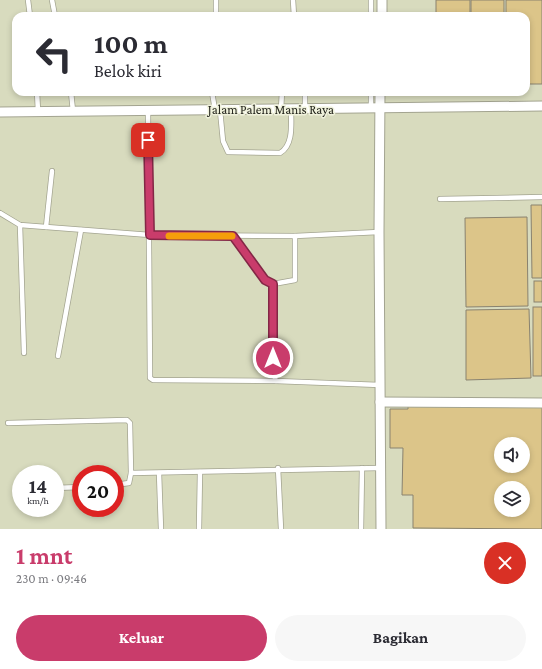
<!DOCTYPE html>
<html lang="id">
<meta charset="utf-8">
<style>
body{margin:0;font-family:"Crimson Pro",serif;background:#f7f7f7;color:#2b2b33;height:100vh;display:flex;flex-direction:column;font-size:15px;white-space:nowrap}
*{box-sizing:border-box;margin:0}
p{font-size:13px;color:#7c7c81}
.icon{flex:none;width:22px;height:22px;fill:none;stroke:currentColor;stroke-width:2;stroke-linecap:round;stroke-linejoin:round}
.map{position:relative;height:529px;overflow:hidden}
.sheet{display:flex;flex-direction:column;background:#fff;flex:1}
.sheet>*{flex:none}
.guide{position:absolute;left:12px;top:12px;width:518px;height:84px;border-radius:12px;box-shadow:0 2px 6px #0003;background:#fff;color:#2b2b33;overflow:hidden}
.buttons{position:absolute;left:494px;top:437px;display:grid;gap:8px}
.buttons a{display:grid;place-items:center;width:36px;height:36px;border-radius:50%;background:#fff;box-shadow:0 2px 6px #0003;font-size:20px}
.speed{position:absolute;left:12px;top:465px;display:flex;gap:8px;font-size:20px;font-weight:700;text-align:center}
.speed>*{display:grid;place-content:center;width:52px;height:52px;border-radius:50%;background:#fff;box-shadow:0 2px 6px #0003;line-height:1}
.speed small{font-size:10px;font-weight:400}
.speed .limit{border:6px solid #d22;background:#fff;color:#111}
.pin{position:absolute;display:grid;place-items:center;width:34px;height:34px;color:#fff;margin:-17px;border-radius:8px;box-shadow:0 2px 6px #0006}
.me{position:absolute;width:44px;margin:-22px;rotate:0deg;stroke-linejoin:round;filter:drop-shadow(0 0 3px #0008)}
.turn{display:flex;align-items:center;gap:14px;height:84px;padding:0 16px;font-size:18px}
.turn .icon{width:52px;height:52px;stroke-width:2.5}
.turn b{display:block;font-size:28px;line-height:34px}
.round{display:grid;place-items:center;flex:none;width:42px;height:42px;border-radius:21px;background:#f7f7f7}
.overview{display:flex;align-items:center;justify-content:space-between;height:68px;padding:0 16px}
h1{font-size:24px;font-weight:700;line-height:30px;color:#c93c6b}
.button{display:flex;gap:8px;margin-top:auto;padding:8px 16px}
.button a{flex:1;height:46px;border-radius:24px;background:#c93c6b;color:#fff;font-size:16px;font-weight:700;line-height:46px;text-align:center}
.button a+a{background:#f7f7f7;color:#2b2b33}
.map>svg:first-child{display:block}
</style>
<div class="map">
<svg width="542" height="529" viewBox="0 0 542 529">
<rect width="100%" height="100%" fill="#e2e4ce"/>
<path fill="#d8dbbe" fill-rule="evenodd" d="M 0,0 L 542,0 L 542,529 L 0,529 ZM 16,16 L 526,16 L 526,92 L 16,92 ZM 501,444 L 523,444 L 523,466 L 501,466 ZM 21,474 L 55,474 L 55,508 L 21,508 ZM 81,474 L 115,474 L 115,508 L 81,508 ZM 501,488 L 523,488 L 523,510 L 501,510 Z"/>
<g fill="#dcc589" stroke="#89826f" fill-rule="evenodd">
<rect x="436" y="0" width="34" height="16"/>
<rect x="471" y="0" width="33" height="16"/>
<polygon points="506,0 542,0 542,84 526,84 526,16 506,16"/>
<polygon points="531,205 542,205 542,278 532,278"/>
<polygon points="527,217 528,306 466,307 465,218"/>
<rect x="534" y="281" width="8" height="21"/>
<rect x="533" y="307" width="9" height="69"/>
<polygon points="529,309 531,378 466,380 466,310"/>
<path d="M 408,406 L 542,407 L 542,529 L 413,528 L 413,495 L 402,495 L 403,448 L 390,448 L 390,409 L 408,409 ZM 501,444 L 523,444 L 523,466 L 501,466 ZM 501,488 L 523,488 L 523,510 L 501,510 Z"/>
</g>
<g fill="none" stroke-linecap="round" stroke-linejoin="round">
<g stroke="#a3a490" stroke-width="6">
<g id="service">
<polyline points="28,0 30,16"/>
<polyline points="52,0 55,16"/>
<polyline points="216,0 216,16"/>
<polyline points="293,0 294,16"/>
<polyline points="371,0 371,16"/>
<polyline points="37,92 38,111"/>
<polyline points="71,92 73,111"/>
<polyline points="212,92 215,110"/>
<polyline points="305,92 305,109"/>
<polyline points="371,92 371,108"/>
<polyline points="281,109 282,92"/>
<polyline points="148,110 150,378 153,380 276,381"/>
<path d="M 220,110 L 223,141 L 228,152 L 280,153 C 294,145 291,123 291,109"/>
<polyline points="440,199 542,197"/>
<polyline points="0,213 20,225 150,235 295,236 379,232"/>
<polyline points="20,225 24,353"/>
<polyline points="46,227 52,171"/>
<polyline points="233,236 265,280 273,284 273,372 276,381 380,385"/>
<polyline points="273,284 295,280 295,236"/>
<polyline points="58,356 81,230"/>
<polyline points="8,423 127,420 130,423 131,473 380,468"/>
<polyline points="278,468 281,529"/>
<polyline points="159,473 161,529"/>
<polyline points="115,485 129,483 131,473"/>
<polyline points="55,488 81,487"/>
<polyline points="199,529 200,472"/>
<polyline points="361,529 362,468"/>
</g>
</g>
<g stroke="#a3a490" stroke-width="11">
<g id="minor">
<polyline points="382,16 382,0"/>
<polyline points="380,92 379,232 381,529"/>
<polyline points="0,112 542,106"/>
<polyline points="380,402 542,403"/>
</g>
</g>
<use href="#service" stroke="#fff" stroke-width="4.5"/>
<use href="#minor" stroke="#fff" stroke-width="9"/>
</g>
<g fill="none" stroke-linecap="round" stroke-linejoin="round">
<g stroke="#832746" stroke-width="10">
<polyline id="route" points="148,140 150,235 233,236 265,280 273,284 273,358"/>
</g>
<use href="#route" stroke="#c93c6b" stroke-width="7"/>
<polyline stroke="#f59e0b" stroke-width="7" points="169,236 232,236"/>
</g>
<g text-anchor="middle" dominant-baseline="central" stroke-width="3" stroke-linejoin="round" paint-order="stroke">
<g font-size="13" fill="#22231b" stroke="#eff1db">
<text x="271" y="109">Jalam Palem Manis Raya</text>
</g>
</g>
</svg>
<div class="buttons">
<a><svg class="icon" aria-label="sound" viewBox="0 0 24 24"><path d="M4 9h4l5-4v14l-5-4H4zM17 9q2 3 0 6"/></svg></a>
<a><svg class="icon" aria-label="layers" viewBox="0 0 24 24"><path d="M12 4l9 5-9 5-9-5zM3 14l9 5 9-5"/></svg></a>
</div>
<div class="speed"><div>14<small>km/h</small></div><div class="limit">20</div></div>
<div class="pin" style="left:148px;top:140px;background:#d93025"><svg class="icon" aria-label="arrive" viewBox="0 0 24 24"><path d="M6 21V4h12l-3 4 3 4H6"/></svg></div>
<svg class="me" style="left:273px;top:358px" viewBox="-20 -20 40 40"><circle r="17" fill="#c93c6b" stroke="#fff" stroke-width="3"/><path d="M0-11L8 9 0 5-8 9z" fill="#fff"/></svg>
<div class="guide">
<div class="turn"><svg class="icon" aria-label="left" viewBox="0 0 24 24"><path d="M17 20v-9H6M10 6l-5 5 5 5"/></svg><div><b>100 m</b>Belok kiri</div></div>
</div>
</div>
<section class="sheet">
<div class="overview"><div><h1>1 mnt</h1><p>230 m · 09:46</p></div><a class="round" style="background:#d93025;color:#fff"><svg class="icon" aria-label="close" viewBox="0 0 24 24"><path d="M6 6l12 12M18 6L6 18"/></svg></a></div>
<div class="button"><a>Keluar</a><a>Bagikan</a></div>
</section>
